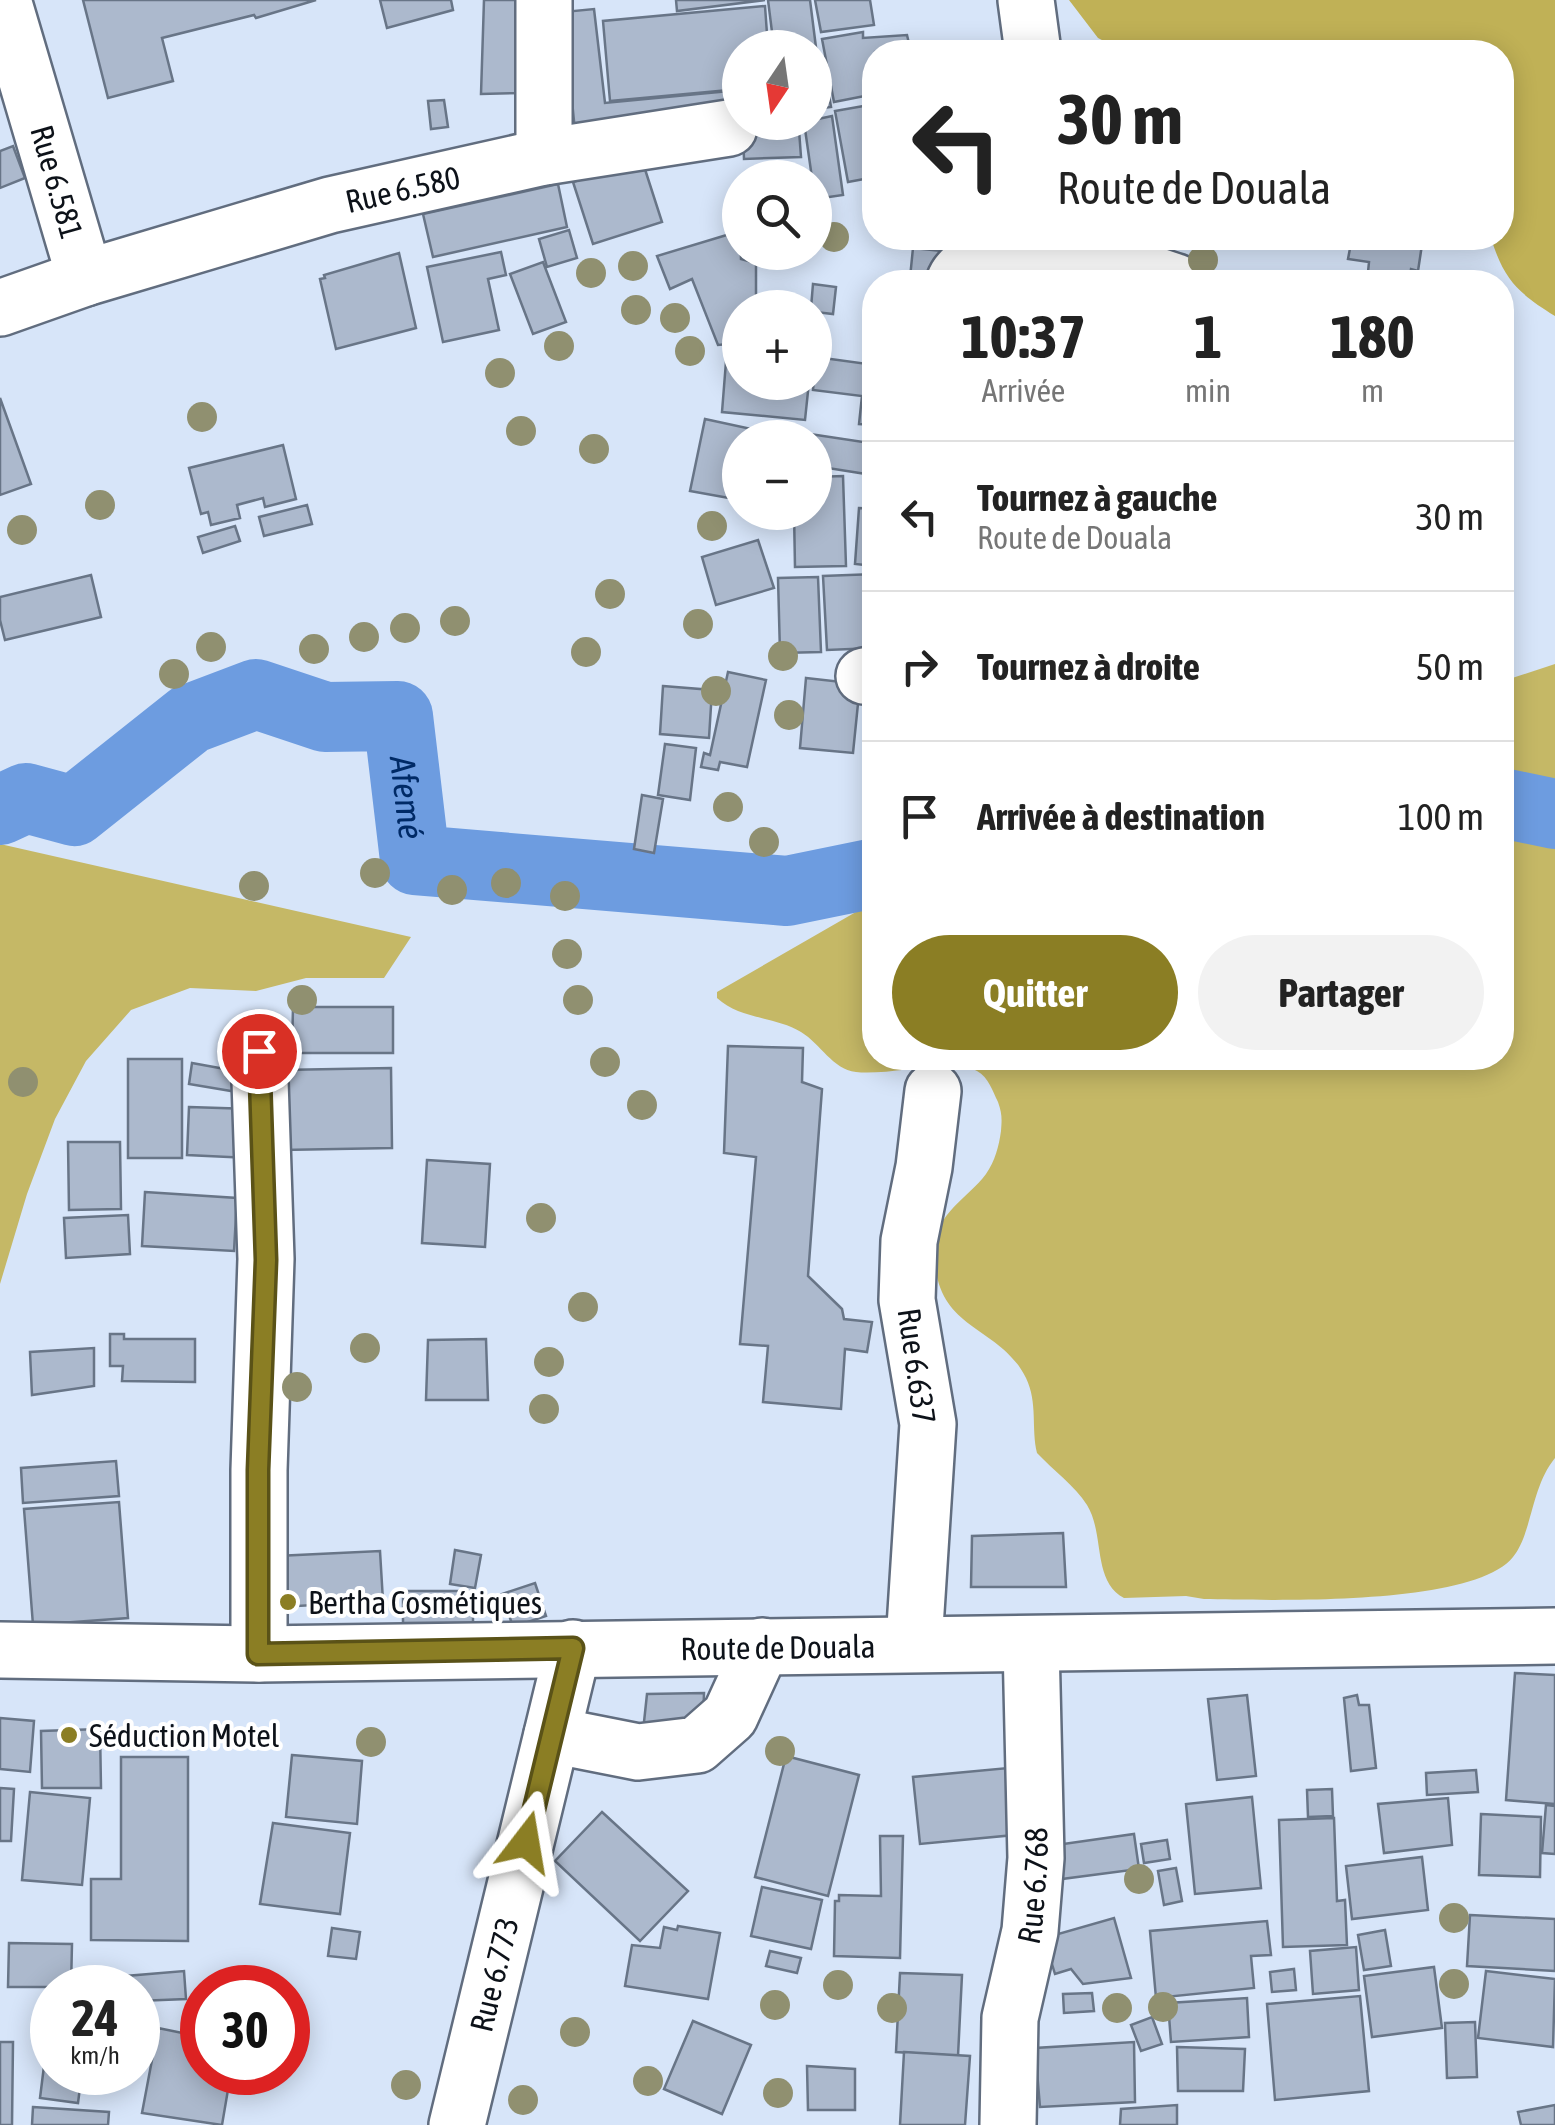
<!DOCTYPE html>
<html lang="fr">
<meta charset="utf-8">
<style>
body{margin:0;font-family:"Asap Condensed",sans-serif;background:#f2f2f2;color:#222;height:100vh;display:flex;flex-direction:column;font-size:38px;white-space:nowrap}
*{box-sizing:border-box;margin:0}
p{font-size:32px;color:#767676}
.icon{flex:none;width:55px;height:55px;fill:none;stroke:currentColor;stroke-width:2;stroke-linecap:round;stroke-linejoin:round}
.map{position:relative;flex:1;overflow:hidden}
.details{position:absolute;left:862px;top:270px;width:652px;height:800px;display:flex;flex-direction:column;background:#fff;border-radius:40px;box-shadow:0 5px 25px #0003}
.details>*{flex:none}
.banner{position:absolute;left:862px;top:40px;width:652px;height:210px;border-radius:40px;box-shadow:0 5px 25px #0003;background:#fff;color:#222;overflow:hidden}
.needle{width:65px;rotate:193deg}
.buttons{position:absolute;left:722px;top:30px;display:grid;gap:20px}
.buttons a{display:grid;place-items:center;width:110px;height:110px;border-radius:50%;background:#fff;box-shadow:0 5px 25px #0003;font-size:50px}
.speed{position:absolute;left:30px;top:1965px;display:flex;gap:20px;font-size:50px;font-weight:700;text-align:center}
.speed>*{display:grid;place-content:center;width:130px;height:130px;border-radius:50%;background:#fff;box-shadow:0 5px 25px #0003;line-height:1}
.speed small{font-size:25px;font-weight:400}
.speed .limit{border:15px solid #d22;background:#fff;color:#111}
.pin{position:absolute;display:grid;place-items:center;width:85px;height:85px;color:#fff;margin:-42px;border:5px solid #fff;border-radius:50%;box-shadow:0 2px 10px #0007}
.me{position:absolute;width:110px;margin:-55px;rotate:14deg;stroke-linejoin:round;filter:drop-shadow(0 0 8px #0008)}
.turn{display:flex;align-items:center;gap:35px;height:210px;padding:0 30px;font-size:45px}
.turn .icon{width:130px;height:130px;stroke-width:2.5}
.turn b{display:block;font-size:70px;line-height:85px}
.eta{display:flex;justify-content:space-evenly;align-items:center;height:170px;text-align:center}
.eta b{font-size:60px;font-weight:700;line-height:70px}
.primary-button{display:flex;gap:20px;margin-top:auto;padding:20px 30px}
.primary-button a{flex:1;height:115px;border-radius:60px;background:#8b7e24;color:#fff;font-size:40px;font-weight:700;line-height:115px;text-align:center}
.primary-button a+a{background:#f2f2f2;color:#222}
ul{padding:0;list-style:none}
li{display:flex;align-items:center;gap:30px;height:150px;padding:0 30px;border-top:2px solid #e0e0e0}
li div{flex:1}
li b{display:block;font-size:38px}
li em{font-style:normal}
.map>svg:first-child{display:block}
</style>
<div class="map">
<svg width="1555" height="2125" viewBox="0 0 1555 2125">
<rect width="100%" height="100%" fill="#d7e5f9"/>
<g fill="#c5b866">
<path d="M 1555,664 L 1555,1458 C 1531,1487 1532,1534 1513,1557 C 1473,1607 1268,1600 1204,1599 L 1186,1596 L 1124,1598 C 1092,1581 1105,1534 1087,1505 C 1075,1486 1053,1470 1037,1453 C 1031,1428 1038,1403 1026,1378 C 999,1323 931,1332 935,1247 C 936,1213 968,1198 986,1174 C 995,1161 999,1146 1001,1131 C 1002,1119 1002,1113 998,1102 C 992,1090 989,1078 977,1071 C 954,1058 887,1076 856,1072 C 832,1069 821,1044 801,1032 C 775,1016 741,1020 717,998 L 717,992 L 875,901 L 875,1058 L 1502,1058 L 1503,681 Z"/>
<polygon points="0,844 411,937 384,978 306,978 256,991 190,988 131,1010 86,1061 55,1119 27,1194 0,1284"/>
</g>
<path fill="#c0b156" d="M 1069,0 L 1555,0 L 1555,316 C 1518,293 1504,280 1491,238 L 1502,238 L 1502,52 L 1125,52 L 1098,38 Z"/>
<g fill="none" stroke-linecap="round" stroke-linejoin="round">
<g stroke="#6d9ce0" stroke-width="70">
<polyline points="1502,803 1555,814"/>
<path id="s1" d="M 0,810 L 26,798 L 74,811 L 190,719 L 256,694 L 325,717 L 398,716 L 415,860 L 787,891 L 875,873"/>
</g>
</g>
<g fill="#acb9cd" stroke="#687587" stroke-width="2.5">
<polygon points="83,0 316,0 256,18 254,15 162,38 173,81 108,98"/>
<polygon points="380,0 451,0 453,10 387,28"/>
<polygon points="484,0 527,0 524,93 481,94"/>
<polygon points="676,0 765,0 677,11"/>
<polygon points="768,0 810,0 820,79 815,79 815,48 774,48"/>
<polygon points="815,0 870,0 874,25 821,32"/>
<polygon points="765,6 768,48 740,48 740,89 610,101 603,21"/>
<polygon points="594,9 605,103 740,90 740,118 576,141 563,12"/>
<polygon points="863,32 863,38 907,35 911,52 875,52 875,94 834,102 822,39"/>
<polygon points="827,83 831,107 815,109 815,85"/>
<polygon points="444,100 448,127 431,129 428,101"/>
<polygon points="875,104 875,177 848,182 835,111"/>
<polygon points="832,116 843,195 815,199 815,178 812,178 804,122"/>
<polygon points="799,130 801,157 744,159 743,132"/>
<polygon points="13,146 25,178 0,188 0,151"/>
<polygon points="642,160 662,222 593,244 573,182"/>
<polygon points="558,184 567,227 433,257 423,214"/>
<polygon points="569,230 577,258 547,267 539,239"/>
<polygon points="740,231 741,259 756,263 756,308 740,308 740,343 718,345 692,279 670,289 657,256"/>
<polygon points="1352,238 1423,238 1418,271 1411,269 1409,282 1367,282 1369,262 1348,259"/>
<polygon points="913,248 942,251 939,276 933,281 910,278"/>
<polygon points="501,252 506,275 488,279 499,330 443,342 427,267"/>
<polygon points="399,253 416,328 336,349 320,279 325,278 324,275"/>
<polygon points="543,262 566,322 533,334 510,274"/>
<polygon points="813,284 836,287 833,314 815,312 815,308 811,308"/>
<polygon points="727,349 740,350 740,382 809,382 805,420 722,412"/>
<polygon points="816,357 875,365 875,425 859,424 862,396 813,390"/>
<polygon points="0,398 31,484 0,495"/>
<polygon points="705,419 779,435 778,438 740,438 740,500 690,491"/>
<polygon points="790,431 870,443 866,474 815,466 815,438 789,438"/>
<polygon points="283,445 296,499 265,507 263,498 237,505 240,518 211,525 208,512 201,514 189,468"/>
<polygon points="843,476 846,566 795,567 794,512 815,512 815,477"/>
<polygon points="307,505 312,524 264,536 259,517"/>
<polygon points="859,508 875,509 875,566 855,564"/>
<polygon points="235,526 240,541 203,553 198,537"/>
<polygon points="758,540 774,588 716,605 702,557"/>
<polygon points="875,574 875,648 827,650 823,576"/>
<polygon points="91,575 101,617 5,640 0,620 0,597"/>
<polygon points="818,577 821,652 780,653 778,578"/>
<polygon points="728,672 766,680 747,767 720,762 718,770 701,767 704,753 710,755"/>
<polygon points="806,678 860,684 853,753 800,748"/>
<polygon points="663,686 712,690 709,738 660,734"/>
<polygon points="665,744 696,748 690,800 658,795"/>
<polygon points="642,795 663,799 654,853 634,849"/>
<polygon points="293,1007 393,1007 393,1053 292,1053"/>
<polygon points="728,1046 803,1048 802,1082 822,1089 808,1276 842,1309 844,1319 872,1322 867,1352 845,1349 841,1409 763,1402 768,1346 740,1344 756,1157 724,1153"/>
<rect x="128" y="1059" width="54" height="99"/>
<polygon points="192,1063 247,1073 243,1093 189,1084"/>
<polygon points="391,1068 392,1148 282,1150 281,1070"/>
<polygon points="189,1107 251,1109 249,1158 187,1155"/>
<polygon points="68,1142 120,1142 121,1209 69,1210"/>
<polygon points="427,1160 490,1164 485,1247 422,1243"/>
<polygon points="145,1192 237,1198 234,1251 142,1246"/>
<polygon points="128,1215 130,1254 66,1258 64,1218"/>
<polygon points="110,1334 124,1334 124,1339 195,1339 195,1382 122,1381 123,1366 110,1366"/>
<polygon points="486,1339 488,1400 426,1400 428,1340"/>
<polygon points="94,1348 94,1386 32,1395 30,1352"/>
<polygon points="116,1461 119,1496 23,1503 21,1468"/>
<polygon points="119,1502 128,1618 33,1625 24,1509"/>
<polygon points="1063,1533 1066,1587 971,1587 972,1536"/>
<polygon points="455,1550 481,1555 475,1588 450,1584"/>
<polygon points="380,1551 383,1601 280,1607 277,1556"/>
<polygon points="535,1583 546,1616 513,1627 502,1594"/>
<rect x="403" y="1591" width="70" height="32"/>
<polygon points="1515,1673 1555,1675 1555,1804 1506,1800"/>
<polygon points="704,1693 703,1723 644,1722 647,1694"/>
<polygon points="1247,1695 1256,1776 1217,1780 1208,1699"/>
<polygon points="1357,1695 1359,1705 1369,1705 1376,1768 1351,1771 1344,1698"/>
<polygon points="0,1718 34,1721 30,1772 0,1769"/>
<polygon points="100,1729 101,1788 42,1788 41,1731"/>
<polygon points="292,1755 362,1761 357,1824 286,1817"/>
<polygon points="786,1756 859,1775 828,1896 755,1877"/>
<polygon points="121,1757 188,1757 188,1941 91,1940 91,1879 121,1879"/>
<polygon points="1008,1768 1014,1835 920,1844 913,1777"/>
<polygon points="1476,1770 1478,1792 1427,1795 1426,1773"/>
<polygon points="0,1788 14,1789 11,1841 0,1841"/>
<polygon points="1332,1789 1333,1816 1308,1817 1307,1790"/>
<polygon points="30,1792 90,1798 82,1885 22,1880"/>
<polygon points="1252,1797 1261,1888 1195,1894 1186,1804"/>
<polygon points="1448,1798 1452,1845 1384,1853 1378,1804"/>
<polygon points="1546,1805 1555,1806 1555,1854 1542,1853"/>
<polygon points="602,1812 688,1891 640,1941 555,1861"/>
<polygon points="1481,1814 1541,1817 1540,1877 1479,1875"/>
<polygon points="1334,1818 1337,1901 1345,1900 1347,1945 1283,1947 1279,1820"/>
<polygon points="273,1823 350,1833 340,1914 260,1904"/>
<polygon points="1134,1834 1139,1869 1054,1880 1049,1846"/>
<polygon points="880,1836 903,1836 900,1958 834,1956 835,1901 839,1901 839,1895 881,1896"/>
<polygon points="1167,1840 1170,1859 1144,1863 1141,1844"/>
<polygon points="1422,1857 1428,1910 1352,1919 1346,1866"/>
<polygon points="1176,1868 1182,1901 1164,1905 1158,1871"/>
<polygon points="762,1887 822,1900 811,1949 751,1936"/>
<polygon points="1470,1915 1555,1919 1555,1971 1467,1966"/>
<polygon points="1114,1918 1131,1978 1083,1984 1071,1969 1055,1974 1044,1938"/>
<polygon points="1267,1921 1271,1955 1251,1956 1254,1988 1156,1998 1150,1931"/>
<polygon points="678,1926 720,1933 708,1999 625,1986 632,1945 660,1948 664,1927 677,1930"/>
<polygon points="332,1928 360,1932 356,1959 328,1956"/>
<polygon points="1385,1930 1391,1966 1364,1970 1358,1935"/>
<polygon points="9,1943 72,1944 71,1987 8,1987"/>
<polygon points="1356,1947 1359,1990 1313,1994 1310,1951"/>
<polygon points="770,1951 801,1958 797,1973 766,1966"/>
<polygon points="1434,1967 1442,2028 1372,2037 1364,1976"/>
<polygon points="1294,1969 1296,1990 1272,1992 1270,1972"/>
<polygon points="184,1971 186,1999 138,2001 138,1988 126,1988 126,1976"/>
<polygon points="1486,1971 1555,1979 1553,2047 1478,2038"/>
<polygon points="900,1973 962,1975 958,2056 896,2052"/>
<polygon points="1092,1993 1094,2011 1064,2013 1063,1994"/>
<polygon points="1360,1996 1369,2091 1275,2100 1267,2004"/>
<polygon points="1247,1998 1249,2037 1171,2042 1168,2003"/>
<polygon points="1152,2017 1162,2044 1141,2051 1131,2025"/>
<polygon points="693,2021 751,2045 722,2114 664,2089"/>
<polygon points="1475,2022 1477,2077 1447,2078 1445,2023"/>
<polygon points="158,2028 202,2037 202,2072 231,2072 222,2125 142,2113"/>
<polygon points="0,2042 13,2042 12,2125 0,2125"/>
<polygon points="1134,2042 1135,2102 1040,2107 1035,2048"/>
<polygon points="1177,2047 1245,2049 1243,2091 1178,2091"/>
<polygon points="46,2050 52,2051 52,2072 82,2072 78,2103 40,2098"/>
<polygon points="904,2052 970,2056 965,2125 900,2125"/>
<polygon points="807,2066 855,2069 855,2110 808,2110"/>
<polygon points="1177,2105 1177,2125 1120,2125 1121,2109"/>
<polygon points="1555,2105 1555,2125 1521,2125 1518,2112"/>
<polygon points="33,2107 109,2112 108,2125 32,2125"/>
</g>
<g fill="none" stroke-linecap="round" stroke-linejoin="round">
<g stroke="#616d7f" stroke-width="60">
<g id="minor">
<polyline points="544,0 544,157"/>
<polyline points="1026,0 1033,52"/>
<path id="s2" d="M 85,278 L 330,205 L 544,157 L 729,128"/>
<path d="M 954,282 C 966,249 1039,247 1070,251 C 1103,255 1144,272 1176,282"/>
<polyline points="0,308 85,278 3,0"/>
<polyline points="864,676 875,674"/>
<polyline points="914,1643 928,1424 907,1300 909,1241 924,1167 933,1091"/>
<polyline points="259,1654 259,1470 266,1259 259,1051"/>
<polyline points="552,1735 638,1752 697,1745 730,1716 762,1646"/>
<path id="s3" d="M 457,2125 L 573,1648"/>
<path id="s4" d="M 1008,2125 L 1010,2018 L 1030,1931 L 1036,1858 L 1031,1644"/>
</g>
</g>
<g stroke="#616d7f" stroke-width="60">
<g id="highway">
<path id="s5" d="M 0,1650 L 259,1654 L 1555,1636"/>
</g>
</g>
<use href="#minor" stroke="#fff" stroke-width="55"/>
<use href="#highway" stroke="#fff" stroke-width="55"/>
</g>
<g fill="#909070">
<circle cx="834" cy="237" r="15"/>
<circle cx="1203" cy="260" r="15"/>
<circle cx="633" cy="266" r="15"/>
<circle cx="591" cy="273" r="15"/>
<circle cx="636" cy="310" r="15"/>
<circle cx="675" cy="318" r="15"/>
<circle cx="559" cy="346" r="15"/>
<circle cx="690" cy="351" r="15"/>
<circle cx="500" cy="373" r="15"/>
<circle cx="202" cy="417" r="15"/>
<circle cx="521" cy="431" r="15"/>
<circle cx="594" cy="449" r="15"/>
<circle cx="100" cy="505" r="15"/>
<circle cx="712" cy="526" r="15"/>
<circle cx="22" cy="530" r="15"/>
<circle cx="610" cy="594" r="15"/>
<circle cx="455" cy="621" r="15"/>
<circle cx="698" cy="624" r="15"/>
<circle cx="405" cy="628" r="15"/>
<circle cx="364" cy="637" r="15"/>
<circle cx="211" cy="647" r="15"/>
<circle cx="314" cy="649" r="15"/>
<circle cx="586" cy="652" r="15"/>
<circle cx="783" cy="656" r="15"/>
<circle cx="174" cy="674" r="15"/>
<circle cx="716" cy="691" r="15"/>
<circle cx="789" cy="715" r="15"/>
<circle cx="728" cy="807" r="15"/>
<circle cx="764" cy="842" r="15"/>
<circle cx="375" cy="873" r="15"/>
<circle cx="506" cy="883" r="15"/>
<circle cx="254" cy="886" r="15"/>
<circle cx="452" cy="890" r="15"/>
<circle cx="565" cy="896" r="15"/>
<circle cx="567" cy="954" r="15"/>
<circle cx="302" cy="1000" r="15"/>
<circle cx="578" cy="1000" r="15"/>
<circle cx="605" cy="1062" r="15"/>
<circle cx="23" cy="1082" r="15"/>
<circle cx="642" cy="1105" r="15"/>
<circle cx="541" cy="1218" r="15"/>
<circle cx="583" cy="1307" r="15"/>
<circle cx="365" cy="1348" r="15"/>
<circle cx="549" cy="1362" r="15"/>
<circle cx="297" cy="1387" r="15"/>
<circle cx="544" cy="1409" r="15"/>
<circle cx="371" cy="1742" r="15"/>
<circle cx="780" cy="1751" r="15"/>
<circle cx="1139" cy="1879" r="15"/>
<circle cx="1454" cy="1918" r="15"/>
<circle cx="1454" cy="1984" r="15"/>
<circle cx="838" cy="1985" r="15"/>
<circle cx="775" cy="2005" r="15"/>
<circle cx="1163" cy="2007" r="15"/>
<circle cx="892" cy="2008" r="15"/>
<circle cx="1117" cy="2008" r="15"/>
<circle cx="575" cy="2032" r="15"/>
<circle cx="648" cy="2081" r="15"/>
<circle cx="406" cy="2085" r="15"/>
<circle cx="778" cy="2093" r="15"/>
<circle cx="523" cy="2100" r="15"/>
</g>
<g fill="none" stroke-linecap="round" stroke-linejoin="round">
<g stroke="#5a5217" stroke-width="25">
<polyline id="route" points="259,1051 266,1260 258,1470 258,1654 573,1648 526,1842"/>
</g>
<use href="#route" stroke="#8b7e24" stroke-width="18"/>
</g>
<g fill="#8b7e24" stroke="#fff" stroke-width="4">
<circle cx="288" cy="1602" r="10"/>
<circle cx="69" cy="1735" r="10"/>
</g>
<g text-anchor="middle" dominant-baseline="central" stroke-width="8" stroke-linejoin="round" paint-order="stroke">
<g font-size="32" fill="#0d1219" stroke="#fff">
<text transform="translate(57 182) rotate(74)">Rue 6.581</text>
<text stroke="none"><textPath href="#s2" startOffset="330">Rue 6.580</textPath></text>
<text transform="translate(917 1366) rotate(82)">Rue 6.637</text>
<text stroke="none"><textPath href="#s5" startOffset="778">Route de Douala</textPath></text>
<text stroke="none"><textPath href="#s4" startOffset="242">Rue 6.768</textPath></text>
<text stroke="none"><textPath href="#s3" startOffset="155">Rue 6.773</textPath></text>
</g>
<g font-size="32" fill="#0d1219" stroke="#fff" text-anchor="start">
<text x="308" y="1602">Bertha Cosmétiques</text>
<text x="89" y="1735">Séduction Motel</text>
</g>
<g font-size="35" font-style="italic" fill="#002a66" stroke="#fff">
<text stroke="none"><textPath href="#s1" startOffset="525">Afemé</textPath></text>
</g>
</g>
</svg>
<div class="buttons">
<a><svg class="needle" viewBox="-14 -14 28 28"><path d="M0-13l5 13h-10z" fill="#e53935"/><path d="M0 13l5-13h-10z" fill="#767676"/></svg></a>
<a><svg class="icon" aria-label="search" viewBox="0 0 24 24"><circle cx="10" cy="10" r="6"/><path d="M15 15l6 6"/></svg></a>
<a>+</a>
<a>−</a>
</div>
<div class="speed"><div>24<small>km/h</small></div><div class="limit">30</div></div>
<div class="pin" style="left:259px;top:1051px;background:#d93025"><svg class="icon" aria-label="arrive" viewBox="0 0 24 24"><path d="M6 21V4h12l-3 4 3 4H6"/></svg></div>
<svg class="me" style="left:526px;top:1842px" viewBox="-20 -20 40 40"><path d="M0-17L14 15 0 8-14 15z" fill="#8b7e24" stroke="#fff" stroke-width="4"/></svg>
<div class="banner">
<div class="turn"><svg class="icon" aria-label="left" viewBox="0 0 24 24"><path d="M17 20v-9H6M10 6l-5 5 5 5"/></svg><div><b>30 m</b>Route de Douala</div></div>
</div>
<section class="details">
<div class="eta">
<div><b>10:37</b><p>Arrivée</p></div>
<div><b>1</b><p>min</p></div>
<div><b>180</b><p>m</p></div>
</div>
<ul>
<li><svg class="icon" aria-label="left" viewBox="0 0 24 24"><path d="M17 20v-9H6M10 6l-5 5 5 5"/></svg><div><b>Tournez à gauche</b><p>Route de Douala</p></div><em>30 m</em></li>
<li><svg class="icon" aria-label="right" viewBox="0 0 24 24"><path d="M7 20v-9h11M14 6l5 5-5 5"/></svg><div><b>Tournez à droite</b></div><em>50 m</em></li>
<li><svg class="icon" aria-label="arrive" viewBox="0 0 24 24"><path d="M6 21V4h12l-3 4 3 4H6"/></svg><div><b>Arrivée à destination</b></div><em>100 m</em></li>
</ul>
<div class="primary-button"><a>Quitter</a><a>Partager</a></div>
</section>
</div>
